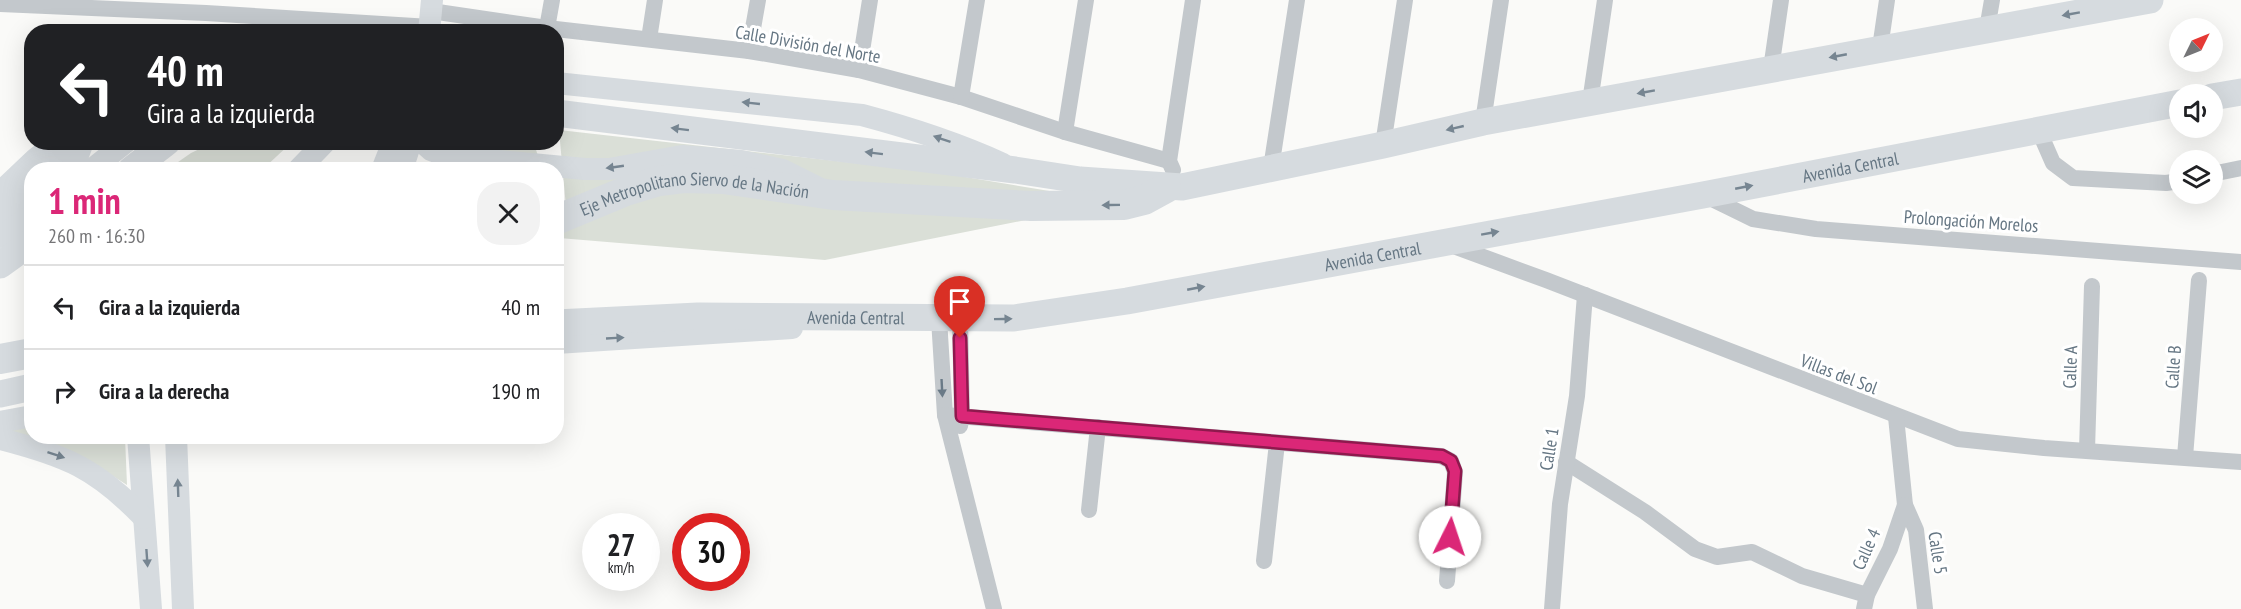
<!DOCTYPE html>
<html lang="es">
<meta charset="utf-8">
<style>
body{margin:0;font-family:"PT Sans Narrow",sans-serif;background:#f2f2f2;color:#202124;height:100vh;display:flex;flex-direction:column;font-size:22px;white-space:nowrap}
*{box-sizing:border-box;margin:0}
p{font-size:20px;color:#757577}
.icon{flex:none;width:33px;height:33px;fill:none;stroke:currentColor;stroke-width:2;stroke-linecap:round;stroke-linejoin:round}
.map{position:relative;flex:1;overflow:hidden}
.details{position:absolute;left:24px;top:162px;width:540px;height:282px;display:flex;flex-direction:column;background:#fff;border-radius:24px;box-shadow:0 6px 24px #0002}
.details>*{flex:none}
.top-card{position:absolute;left:24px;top:24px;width:540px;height:126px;border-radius:24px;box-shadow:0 6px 24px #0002;background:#202124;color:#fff;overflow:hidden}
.needle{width:39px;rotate:47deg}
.controls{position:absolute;left:2169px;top:18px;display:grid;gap:12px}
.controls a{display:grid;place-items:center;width:54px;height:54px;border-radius:50%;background:#fff;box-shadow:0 6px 24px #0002;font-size:30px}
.speed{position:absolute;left:582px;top:513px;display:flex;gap:12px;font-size:30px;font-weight:700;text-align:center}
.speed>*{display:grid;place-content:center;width:78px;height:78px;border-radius:50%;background:#fff;box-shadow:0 6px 24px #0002;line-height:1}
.speed small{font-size:15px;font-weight:400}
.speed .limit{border:9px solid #d22;background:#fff;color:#111}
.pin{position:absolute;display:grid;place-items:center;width:51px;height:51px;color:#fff;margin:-62px -26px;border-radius:50% 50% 50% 0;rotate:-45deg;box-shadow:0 0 6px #0007}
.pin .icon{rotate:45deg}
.me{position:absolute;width:66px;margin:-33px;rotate:4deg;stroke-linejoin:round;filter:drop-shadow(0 0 4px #0008)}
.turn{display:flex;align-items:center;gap:21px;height:126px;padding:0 24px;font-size:27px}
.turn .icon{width:78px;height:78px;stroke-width:2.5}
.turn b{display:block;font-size:42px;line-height:51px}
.round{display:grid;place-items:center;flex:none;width:63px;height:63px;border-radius:24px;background:#f2f2f2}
.summary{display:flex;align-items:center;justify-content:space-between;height:102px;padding:0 24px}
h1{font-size:36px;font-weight:600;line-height:45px;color:#db2777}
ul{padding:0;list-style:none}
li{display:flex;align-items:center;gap:18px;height:84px;padding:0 24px;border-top:2px solid #e0e0e0}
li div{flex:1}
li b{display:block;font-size:22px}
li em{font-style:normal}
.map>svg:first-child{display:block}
</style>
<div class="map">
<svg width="2241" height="609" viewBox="0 0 2241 609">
<rect width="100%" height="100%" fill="#fafaf8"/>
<g fill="#dadfd7">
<polygon points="559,130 935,172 1116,202 825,260 559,238 566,207"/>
<polygon points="442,142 534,143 542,169 434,170"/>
<polygon points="212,143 212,142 291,143 263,169 168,169 191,153"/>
<polygon points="31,424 32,436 125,437 127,485 91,462 0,432"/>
</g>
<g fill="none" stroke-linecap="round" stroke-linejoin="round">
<g stroke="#c3c8cc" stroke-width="16">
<polyline points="0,4 206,13 430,27"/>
<polyline points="431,11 547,28 749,51 859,70 961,97 1065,132 1169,161"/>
<polyline points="547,28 552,0"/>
<polyline points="1987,29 1992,0"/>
<polyline points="649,39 655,0"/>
<polyline points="1880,48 1887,0"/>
<polyline points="749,51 758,0"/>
<polyline points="1771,69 1781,0"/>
<polyline points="859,70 870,0"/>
<polyline points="961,97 977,0"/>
<polyline points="1590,102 1605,0"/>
<polyline points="1483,122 1501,0"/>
<polyline points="2039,131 2053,163 2073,178 2166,183 2180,181"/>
<polyline points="1065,132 1086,0"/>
<polyline points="1383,145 1405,0"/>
<polyline points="1271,168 1297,0"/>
<polyline points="1173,170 1169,161 1193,0"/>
<polyline points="2212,174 2241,168"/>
<polyline points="1704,195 1753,219 1816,229 2241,262"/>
<polyline points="1448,244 1546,280 1958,439 2044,448 2241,462"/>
<polyline points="939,319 945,415 994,609"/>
<polyline points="945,415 1441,456 1451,461 1455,472 1447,581"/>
<polyline points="1896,417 1905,505 1916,530 1925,609"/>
<polyline points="960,426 962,416 960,319"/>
<polyline points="2087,450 2092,286"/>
<polyline points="2185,457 2199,280"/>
<polyline points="1566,462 1645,512 1695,549 1717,557 1752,552 1802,576 1867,595"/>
<polyline points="1089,510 1098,427"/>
<polyline points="1264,561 1277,443"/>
<polyline points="1552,609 1560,504 1577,396 1585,295"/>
<polyline points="1864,609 1867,595 1890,549 1905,505"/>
</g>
<g stroke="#d6dbdf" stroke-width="22">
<polyline points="429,32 432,0"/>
<path d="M 556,83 L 862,115 C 911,128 957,143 1003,164"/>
<polyline points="422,142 431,150 446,156 585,169 609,169 682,156 741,161 783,170 819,188"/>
<polyline points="61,170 78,155 83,142"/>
<polyline points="91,170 126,142"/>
<polyline points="298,170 325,142"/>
<polyline points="382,170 393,142"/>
<polyline points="402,170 411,142"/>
<polyline points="0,215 32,191"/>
<polyline points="0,237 32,215"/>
<polyline points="556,343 792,328"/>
<polyline points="0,422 32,416"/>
<polyline points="138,436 151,609"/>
<polyline points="176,436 183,609"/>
<path d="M 0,439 C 66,456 96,468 144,518"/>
</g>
<g stroke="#d6dbdf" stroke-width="27">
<polyline points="2212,97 2241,92"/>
<polyline points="556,113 1015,170 1080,180 1182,187 1383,145 1483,122 2150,0"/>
<polyline points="131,170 167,142"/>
<polyline points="0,265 32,242"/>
<path id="s1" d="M 556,323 L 698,316 L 1014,318 L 1127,301 L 1703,195 L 2180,103"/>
<polyline points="0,394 32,387"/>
</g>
<g stroke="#d6dbdf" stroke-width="30">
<polyline points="0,198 38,162 64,142"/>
<path id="s2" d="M 556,220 L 626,191 L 659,181 L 684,178 L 723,179 L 833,195 L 1031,206 L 1124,205 L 1144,200 L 1166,188"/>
<polyline points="0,359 32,353"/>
</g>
</g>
<defs><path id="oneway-solid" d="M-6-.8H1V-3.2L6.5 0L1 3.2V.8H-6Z" transform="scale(1.5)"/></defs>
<g fill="#768591">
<use href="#oneway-solid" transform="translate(2071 14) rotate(170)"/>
<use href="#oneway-solid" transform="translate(1838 56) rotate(169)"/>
<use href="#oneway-solid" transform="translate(1646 92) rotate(170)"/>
<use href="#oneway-solid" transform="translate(751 103) rotate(-174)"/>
<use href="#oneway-solid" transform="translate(1455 128) rotate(167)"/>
<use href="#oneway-solid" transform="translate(680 129) rotate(-173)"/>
<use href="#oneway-solid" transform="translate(942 139) rotate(-161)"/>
<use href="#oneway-solid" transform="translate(874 153) rotate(-173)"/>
<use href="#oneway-solid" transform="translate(615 167) rotate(172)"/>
<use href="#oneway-solid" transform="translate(1744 187) rotate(-11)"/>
<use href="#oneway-solid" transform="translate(1111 205) rotate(179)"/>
<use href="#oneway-solid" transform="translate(1490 233) rotate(-10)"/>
<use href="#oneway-solid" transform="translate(1196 288) rotate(-11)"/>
<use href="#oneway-solid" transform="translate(1003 319) rotate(-1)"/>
<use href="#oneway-solid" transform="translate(615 338) rotate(-3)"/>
<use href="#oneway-solid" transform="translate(56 455) rotate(18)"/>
<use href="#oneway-solid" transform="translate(178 488) rotate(-92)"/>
<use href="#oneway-solid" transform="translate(147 558) rotate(86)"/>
</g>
<use fill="#6a7a87" href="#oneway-solid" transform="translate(942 388) rotate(87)"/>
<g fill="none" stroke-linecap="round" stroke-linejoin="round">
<g stroke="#8e194d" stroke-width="15">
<polyline id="route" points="960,338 962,416 1442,456 1451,461 1455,471 1450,537"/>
</g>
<use href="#route" stroke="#db2777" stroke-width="10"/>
</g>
<g text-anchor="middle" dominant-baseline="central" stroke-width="6" stroke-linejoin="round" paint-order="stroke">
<g font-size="18" fill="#657683" stroke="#fff">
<text transform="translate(808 44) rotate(10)">Calle División del Norte</text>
<text stroke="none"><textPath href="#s1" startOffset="1308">Avenida Central</textPath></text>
<text stroke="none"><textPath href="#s2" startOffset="144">Eje Metropolitano Siervo de la Nación</textPath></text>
<text transform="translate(1971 221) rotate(4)">Prolongación Morelos</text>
<text stroke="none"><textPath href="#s1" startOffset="822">Avenida Central</textPath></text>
<text stroke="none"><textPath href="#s1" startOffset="300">Avenida Central</textPath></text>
<text transform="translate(2070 367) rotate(-88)">Calle A</text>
<text transform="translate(2173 367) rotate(-86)">Calle B</text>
<text transform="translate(1839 374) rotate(21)">Villas del Sol</text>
<text transform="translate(1549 449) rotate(-81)">Calle 1</text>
<text transform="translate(1866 549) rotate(-66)">Calle 4</text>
<text transform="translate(1938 553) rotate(81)">Calle 5</text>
</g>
</g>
</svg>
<div class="controls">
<a><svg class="needle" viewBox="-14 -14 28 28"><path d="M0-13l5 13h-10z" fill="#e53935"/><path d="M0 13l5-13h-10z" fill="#757577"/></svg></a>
<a><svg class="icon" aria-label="sound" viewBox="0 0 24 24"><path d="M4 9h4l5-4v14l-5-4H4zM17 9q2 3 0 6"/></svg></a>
<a><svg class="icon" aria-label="layers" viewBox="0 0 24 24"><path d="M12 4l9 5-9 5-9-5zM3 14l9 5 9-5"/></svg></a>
</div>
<div class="speed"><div>27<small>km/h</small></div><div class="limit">30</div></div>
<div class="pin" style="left:960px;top:338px;background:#d93025"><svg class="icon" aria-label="arrive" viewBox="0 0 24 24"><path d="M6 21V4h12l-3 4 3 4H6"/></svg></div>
<svg class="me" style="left:1450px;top:537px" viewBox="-20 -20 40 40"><circle r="19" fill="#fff"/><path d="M0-13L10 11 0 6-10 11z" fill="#db2777"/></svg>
<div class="top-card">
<div class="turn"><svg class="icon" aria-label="left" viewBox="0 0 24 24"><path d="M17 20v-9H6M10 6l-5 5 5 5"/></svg><div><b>40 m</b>Gira a la izquierda</div></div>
</div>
<section class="details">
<div class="summary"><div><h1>1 min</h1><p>260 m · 16:30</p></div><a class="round"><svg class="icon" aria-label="close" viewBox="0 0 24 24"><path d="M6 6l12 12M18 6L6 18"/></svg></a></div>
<ul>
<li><svg class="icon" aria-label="left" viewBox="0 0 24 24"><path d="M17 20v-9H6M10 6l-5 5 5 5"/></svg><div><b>Gira a la izquierda</b></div><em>40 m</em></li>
<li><svg class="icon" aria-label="right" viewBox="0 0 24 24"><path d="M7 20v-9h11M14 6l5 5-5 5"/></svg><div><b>Gira a la derecha</b></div><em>190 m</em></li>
</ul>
</section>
</div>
